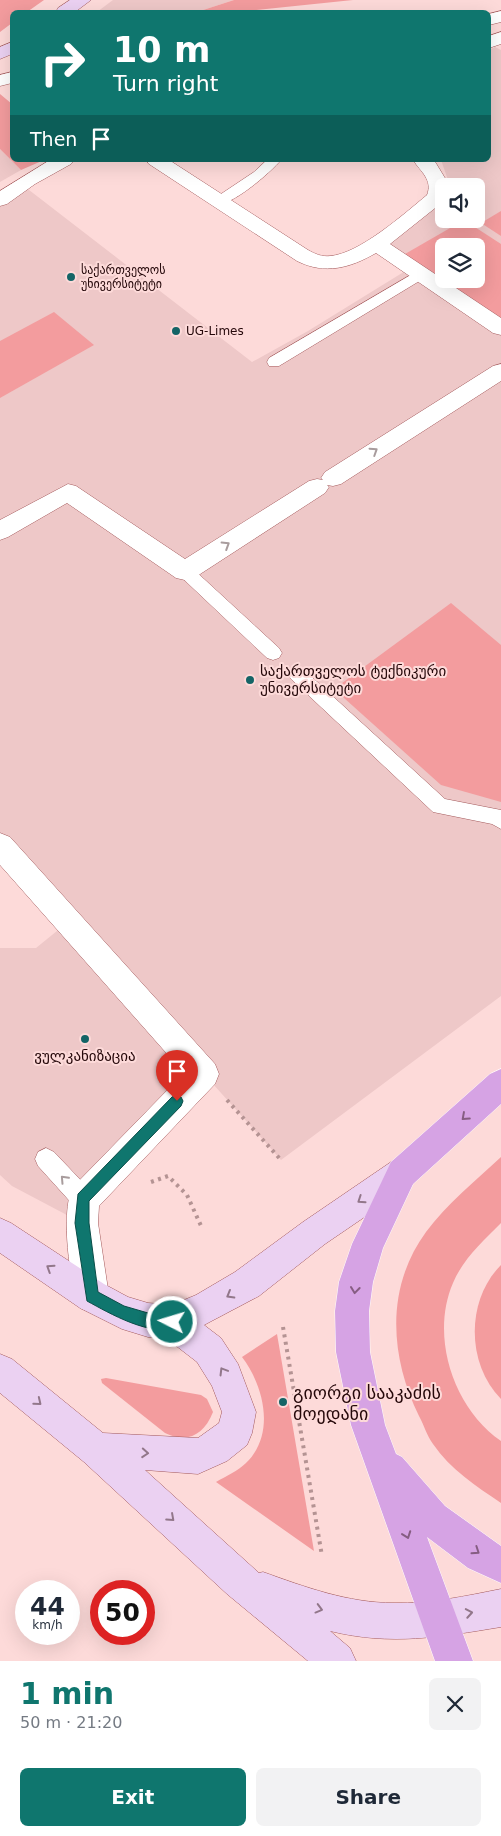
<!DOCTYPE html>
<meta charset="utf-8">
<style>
body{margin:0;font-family:"DejaVu Sans","Noto Sans Georgian",sans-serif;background:#f2f2f3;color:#1f2937;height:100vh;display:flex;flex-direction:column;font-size:19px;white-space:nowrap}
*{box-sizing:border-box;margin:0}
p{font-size:16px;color:#747a83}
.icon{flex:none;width:28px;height:28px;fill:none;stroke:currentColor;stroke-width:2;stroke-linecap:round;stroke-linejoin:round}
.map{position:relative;height:1661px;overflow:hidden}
.side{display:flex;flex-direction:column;background:#fff;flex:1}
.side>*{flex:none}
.hud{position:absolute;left:10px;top:10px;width:481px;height:152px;border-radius:8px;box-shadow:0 5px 20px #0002;background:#0f766e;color:#fff;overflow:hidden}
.fabs{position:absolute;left:435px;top:178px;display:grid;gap:10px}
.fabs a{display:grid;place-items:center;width:50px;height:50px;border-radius:8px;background:#fff;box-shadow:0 5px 20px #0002;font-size:25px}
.speed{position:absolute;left:15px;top:1580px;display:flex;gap:10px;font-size:25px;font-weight:700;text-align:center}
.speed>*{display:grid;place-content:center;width:65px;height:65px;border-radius:50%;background:#fff;box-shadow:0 5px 20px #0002;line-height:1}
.speed small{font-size:12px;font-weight:400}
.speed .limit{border:8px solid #d22;background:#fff;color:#111}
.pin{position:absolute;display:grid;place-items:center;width:42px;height:42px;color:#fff;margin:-51px -21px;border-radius:50% 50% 50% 0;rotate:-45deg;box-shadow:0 0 5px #0007}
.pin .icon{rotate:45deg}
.me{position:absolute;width:55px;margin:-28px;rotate:275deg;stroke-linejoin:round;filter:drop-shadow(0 0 4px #0008)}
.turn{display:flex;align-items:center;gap:18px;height:105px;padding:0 20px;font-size:22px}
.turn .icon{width:65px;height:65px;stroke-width:2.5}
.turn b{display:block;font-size:35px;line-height:42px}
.then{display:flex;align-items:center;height:48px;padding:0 20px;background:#0003;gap:10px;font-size:19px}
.round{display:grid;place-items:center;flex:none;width:52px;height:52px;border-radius:8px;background:#f2f2f3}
.head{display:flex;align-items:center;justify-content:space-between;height:85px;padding:0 20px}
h1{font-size:30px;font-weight:700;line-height:38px;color:#0f766e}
.cta{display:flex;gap:10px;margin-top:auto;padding:10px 20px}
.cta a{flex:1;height:58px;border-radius:8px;background:#0f766e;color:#fff;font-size:20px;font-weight:700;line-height:58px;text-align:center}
.cta a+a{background:#f2f2f3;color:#1f2937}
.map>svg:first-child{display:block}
</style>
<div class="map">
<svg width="501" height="1661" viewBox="0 0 501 1661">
<rect width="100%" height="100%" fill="#fddad9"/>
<g fill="#eec8c8" fill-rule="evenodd">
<polygon points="113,0 234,0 197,12 97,12"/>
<path d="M 495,47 L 501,50 L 501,996 L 281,1160 L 204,1074 L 82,1223 L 12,1186 L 0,1175 L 0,948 L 36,948 L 68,922 L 0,845 L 0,193 L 20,183 L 252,362 L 308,331 L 415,265 L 385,244 L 444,201 L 444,219 L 476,219 L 476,186 L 447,186 L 448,180 L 441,160 L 489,160 L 489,50 ZM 444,246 L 476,246 L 476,279 L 444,279 Z"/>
<polygon points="0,149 21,170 0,182"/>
</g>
<g fill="#f39c9e" fill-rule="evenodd">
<polygon points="0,0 44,0 27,12 12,12 12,23 0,32"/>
<polygon points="234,0 353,0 238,12 197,12"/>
<polygon points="0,94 12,104 12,160 44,160 21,170 0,149"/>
<polygon points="501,211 501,236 481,223"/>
<path d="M 464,220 L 501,244 L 501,319 L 405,254 ZM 444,246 L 476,246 L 476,279 L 444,279 Z"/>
<polygon points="54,312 94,345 0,398 0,341"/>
<polygon points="451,603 501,645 501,802 441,785 334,689"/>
<path d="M 501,1157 L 501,1223 C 483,1241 463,1259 453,1283 C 430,1336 453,1408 501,1441 L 501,1503 C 476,1486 450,1469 433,1444 C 427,1436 424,1425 419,1416 C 390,1357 385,1288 426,1232 C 447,1204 475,1181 501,1157 Z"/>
<path d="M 501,1265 L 501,1399 C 466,1363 466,1300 501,1265 Z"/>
<path d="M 277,1334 L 314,1551 L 216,1482 C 226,1476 238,1471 246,1463 C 276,1434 264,1386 242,1357 Z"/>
<path d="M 106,1378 L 201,1395 L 207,1399 L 213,1412 C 204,1435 187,1444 165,1433 L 102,1383 L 101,1379 Z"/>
</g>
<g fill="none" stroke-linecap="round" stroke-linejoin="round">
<g stroke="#a3595b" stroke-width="1">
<g id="service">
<path d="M 267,160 L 281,160 C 271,172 230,208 215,204 L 213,201 L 215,198 L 254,172 Z"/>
<polygon points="421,269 426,271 428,274 426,277 279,366 269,366 267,362 269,358"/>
<polygon points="185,565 191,567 279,648 282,653 279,658 273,660 267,658 179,575 177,571 179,567"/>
<polygon points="297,667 303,669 445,799 501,810 501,829 492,824 433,812 291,679 288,674 291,669"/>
<polygon points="46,1148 54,1152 91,1191 94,1199 91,1207 83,1210 75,1207 38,1166 35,1159 38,1152"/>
</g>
</g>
<g stroke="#a3595b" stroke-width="1">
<g id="minor">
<polygon points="501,11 501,22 489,25 489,14"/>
<polygon points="501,32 501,44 489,48 489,36"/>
<polygon points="12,72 12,83 0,86 0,75"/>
<polygon points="50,160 74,160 71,164 35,184 7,204 0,206 0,191"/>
<path d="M 146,160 L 169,160 L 308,250 C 315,254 322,257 330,256 C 359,254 404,214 427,195 C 433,180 421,172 413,160 L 434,160 L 448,183 L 449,186 L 444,186 L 444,201 L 390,244 L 501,318 L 501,335 L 493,333 L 376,253 C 350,268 325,275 297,261 L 149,164 Z"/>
<polygon points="501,364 501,381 341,484 333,486 327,485 329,487 325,493 194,578 185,580 176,578 67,503 8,537 0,540 0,520 68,484 76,486 185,559 309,481 317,479 323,480 321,478 325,472 493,366"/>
<path d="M 0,833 L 10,837 L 215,1064 L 219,1074 L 215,1084 L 99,1206 L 98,1223 L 109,1296 L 104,1308 L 92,1313 L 80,1308 C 69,1281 61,1214 72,1188 L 184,1073 L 0,865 Z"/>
</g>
</g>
<g stroke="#a3595b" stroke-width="1">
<g id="secondary">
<polygon points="70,0 91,0 75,12 56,12 58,8"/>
<polygon points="12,42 12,54 0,59 0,47"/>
<path d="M 402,1157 L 413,1162 L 418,1173 L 413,1184 L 325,1244 L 259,1296 L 204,1325 L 221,1338 L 238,1364 L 256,1412 L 252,1433 L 247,1445 L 227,1461 L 198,1474 L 145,1470 L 259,1573 L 263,1572 C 305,1587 348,1603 394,1603 C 430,1604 466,1596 501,1589 L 501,1627 C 440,1637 391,1646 330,1631 L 350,1648 L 356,1661 L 308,1661 L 227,1594 L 84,1462 L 0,1393 L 0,1354 L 12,1359 L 103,1433 L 198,1438 L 219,1423 L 222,1412 L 212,1386 L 197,1362 L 166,1338 L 148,1337 L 122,1329 L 80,1308 L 0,1253 L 0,1218 L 11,1223 L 104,1284 L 128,1297 L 148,1303 L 172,1305 L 196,1295 L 235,1272 L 303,1222 L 391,1162 Z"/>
</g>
</g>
<g stroke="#fff" stroke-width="1">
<polygon id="primary" points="501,1069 501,1104 413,1184 383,1248 373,1282 369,1311 370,1352 385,1425 396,1454 402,1457 445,1506 501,1546 501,1583 468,1568 427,1537 473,1661 435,1661 351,1425 336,1352 335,1311 339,1282 352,1244 391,1162 490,1074"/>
</g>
<g stroke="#b49393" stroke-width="4" stroke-dasharray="3 4.5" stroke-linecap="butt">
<polyline points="227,1100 281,1160"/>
<polyline points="151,1182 168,1176 187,1195 202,1228"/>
<polyline points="283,1327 322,1556"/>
</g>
<use href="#service" fill="#fff" fill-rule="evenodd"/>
<use href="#minor" fill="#fff" fill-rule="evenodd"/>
<use href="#secondary" fill="#ebd1f2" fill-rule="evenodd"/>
<use href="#primary" fill="#d6a3e4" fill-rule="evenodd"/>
</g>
<defs><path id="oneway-chevron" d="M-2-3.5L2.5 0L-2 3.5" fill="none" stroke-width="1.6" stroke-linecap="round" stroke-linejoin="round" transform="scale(1.25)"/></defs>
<g stroke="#a89c9d">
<use href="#oneway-chevron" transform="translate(374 451) rotate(-33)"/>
<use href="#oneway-chevron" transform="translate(226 545) rotate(-32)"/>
<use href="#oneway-chevron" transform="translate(64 1179) rotate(-133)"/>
</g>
<g stroke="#865d82">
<use href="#oneway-chevron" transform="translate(465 1117) rotate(138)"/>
<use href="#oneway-chevron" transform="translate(355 1290) rotate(97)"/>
<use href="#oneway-chevron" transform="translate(407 1535) rotate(70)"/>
<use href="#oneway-chevron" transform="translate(476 1551) rotate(34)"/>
</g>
<g stroke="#92778a">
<use href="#oneway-chevron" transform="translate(361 1200) rotate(146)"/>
<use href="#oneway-chevron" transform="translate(50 1268) rotate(-147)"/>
<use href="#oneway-chevron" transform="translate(230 1295) rotate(150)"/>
<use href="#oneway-chevron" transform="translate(223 1371) rotate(-121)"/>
<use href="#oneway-chevron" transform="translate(38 1402) rotate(39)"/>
<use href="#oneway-chevron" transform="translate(145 1453) rotate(4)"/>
<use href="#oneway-chevron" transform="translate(171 1518) rotate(42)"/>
<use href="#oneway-chevron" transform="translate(319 1609) rotate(15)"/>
<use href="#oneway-chevron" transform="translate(469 1613) rotate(-10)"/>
</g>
<path fill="#0f766e" stroke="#0a4d48" d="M 177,1095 L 181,1097 L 183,1101 L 181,1106 L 89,1201 L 89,1223 L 98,1292 L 124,1306 L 148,1313 L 177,1317 L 179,1322 L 177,1327 C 152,1338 109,1313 87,1301 L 75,1223 L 78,1194 L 172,1097 Z"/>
<g fill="#146466" stroke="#fddad9" stroke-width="2">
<circle cx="71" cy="277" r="5"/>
<circle cx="176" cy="331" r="5"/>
<circle cx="250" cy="680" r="5"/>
<circle cx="85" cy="1039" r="5"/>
<circle cx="283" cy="1402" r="5"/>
</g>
<g text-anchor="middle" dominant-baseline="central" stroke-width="4" stroke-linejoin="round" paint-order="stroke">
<g font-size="12" fill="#25080a" stroke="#fddad9" text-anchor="start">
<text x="81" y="270">საქართველოს<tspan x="81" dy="14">უნივერსიტეტი</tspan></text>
<text x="186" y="331">UG-Limes</text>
</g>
<g font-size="15" fill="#25080a" stroke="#fddad9" text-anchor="start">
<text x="260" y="671">საქართველოს ტექნიკური<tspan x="260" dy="17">უნივერსიტეტი</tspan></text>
<text x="85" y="1056" text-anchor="middle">ვულკანიზაცია</text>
</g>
<g font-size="18" fill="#25080a" stroke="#fddad9" text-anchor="start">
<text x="293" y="1392">გიორგი სააკაძის<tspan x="293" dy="21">მოედანი</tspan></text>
</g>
</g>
</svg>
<div class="fabs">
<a><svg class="icon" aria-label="sound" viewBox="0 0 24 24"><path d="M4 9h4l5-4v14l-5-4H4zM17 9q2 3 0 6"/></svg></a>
<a><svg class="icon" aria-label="layers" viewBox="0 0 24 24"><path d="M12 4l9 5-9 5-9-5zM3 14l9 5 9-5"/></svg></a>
</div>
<div class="speed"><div>44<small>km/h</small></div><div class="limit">50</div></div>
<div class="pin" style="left:177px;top:1101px;background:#d93025"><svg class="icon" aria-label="arrive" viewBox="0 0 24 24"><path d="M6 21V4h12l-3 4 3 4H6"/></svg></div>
<svg class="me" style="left:172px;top:1322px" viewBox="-20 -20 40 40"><circle r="17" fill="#0f766e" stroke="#fff" stroke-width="3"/><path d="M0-11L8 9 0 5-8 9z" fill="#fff"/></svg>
<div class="hud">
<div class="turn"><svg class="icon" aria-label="right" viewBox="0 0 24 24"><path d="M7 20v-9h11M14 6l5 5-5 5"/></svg><div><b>10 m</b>Turn right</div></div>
<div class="then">Then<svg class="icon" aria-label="arrive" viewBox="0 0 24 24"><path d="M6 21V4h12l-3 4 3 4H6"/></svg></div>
</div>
</div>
<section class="side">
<div class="head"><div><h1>1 min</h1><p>50 m · 21:20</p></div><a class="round"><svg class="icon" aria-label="close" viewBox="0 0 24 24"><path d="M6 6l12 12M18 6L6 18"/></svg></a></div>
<div class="cta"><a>Exit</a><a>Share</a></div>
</section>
